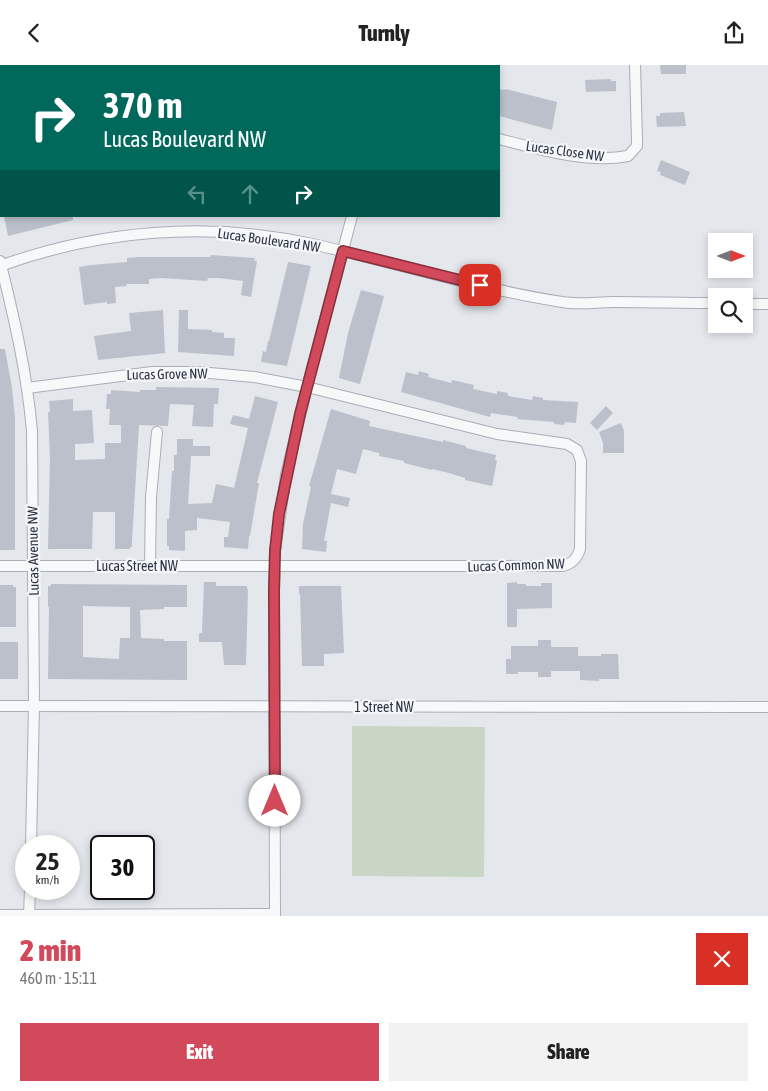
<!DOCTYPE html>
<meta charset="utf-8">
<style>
body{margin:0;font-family:"Asap Condensed",sans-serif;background:#f2f2f2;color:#222;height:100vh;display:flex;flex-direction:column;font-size:19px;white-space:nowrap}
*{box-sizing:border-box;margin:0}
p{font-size:16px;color:#767676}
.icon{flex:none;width:28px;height:28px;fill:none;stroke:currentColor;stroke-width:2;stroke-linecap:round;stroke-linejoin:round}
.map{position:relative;height:851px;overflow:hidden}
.side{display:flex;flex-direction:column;background:#fff;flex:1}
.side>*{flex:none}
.hud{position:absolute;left:0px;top:0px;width:500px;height:152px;box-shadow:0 2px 8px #0003;background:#00695c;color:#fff;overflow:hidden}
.needle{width:32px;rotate:90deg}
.tools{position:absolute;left:708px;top:168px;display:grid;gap:10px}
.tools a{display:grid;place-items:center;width:45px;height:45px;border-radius:0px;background:#fff;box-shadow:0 2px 8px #0003;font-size:25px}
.speed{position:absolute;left:15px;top:770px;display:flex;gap:10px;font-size:25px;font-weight:700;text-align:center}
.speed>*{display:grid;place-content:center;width:65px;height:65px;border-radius:50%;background:#fff;box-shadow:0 2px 8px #0003;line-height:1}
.speed small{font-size:12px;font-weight:400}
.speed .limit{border:2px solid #111;border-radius:8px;background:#fff;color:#111}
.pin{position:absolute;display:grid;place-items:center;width:42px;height:42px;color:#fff;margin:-21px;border-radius:10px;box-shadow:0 2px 8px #0006}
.me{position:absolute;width:55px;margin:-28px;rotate:0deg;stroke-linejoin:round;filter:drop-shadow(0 0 4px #0008)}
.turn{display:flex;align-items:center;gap:18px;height:105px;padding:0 20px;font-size:22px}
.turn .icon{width:65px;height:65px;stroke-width:2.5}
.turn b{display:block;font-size:35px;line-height:42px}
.lanes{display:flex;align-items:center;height:48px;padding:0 20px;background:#0003;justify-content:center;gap:25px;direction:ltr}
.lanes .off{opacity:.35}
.round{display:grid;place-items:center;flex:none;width:52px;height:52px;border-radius:0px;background:#f2f2f2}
.head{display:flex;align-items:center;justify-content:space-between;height:85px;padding:0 20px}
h1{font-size:30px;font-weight:800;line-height:38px;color:#d1495b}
.primary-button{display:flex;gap:10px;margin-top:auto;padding:10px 20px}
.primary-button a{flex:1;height:58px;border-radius:0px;background:#d1495b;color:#fff;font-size:20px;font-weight:800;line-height:58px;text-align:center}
.primary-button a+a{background:#f2f2f2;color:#222}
header{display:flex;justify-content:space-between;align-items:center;height:65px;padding:0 20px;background:#fff;font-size:22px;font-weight:800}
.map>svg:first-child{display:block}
</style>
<header><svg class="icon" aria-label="back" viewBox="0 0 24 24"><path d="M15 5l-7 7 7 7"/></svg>Turnly<svg class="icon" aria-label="share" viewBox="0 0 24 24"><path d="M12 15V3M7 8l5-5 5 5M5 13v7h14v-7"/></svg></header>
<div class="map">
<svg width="768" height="851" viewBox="0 0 768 851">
<rect width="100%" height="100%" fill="#e4e7ec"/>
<polygon fill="#c9d6c5" points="352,661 485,662 484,812 352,811"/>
<g fill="#bbc0ca" fill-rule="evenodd">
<polygon points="660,0 686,0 686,9 661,9"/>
<polygon points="611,14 611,16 616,16 616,26 586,27 585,15"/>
<polygon points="499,24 505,25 506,24 557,37 552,65 499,51"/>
<polygon points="684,47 686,61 657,62 656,51 660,51 660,48"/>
<polygon points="661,95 690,107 685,120 660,110 661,107 657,106"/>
<polygon points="4,151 73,151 73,155 8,171"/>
<polygon points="211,190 255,193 254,196 257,196 251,232 241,230 243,216 219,213 208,213 207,216 161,213 149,214 149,219 126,219 127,221 115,222 116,238 107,239 107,237 84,240 79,202 91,200 127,197 127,193 139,192 210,192"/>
<polygon points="288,197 311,201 287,301 261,297 263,286 266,287 268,276 269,276"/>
<polygon points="361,225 384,231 360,319 339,313 348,268"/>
<polygon points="163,245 165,288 98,295 94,271 131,266 129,248"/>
<polygon points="179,245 188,245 188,264 212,265 212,267 224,268 224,273 235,273 234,291 178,287"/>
<polygon points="0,284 5,284 12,323 15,353 15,485 0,485"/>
<polygon points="419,306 429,309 428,312 451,318 452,315 474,320 473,324 497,329 497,326 508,328 508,331 532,335 533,331 543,333 543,335 578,337 576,358 565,357 564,360 554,359 554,357 517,354 518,352 491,348 490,352 401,327 406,307 418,310"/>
<polygon points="156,322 219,323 218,339 214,339 213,362 192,361 194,340 170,339 168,361 139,360 132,476 132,482 130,482 130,484 115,484 115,447 93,447 92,484 48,484 50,393 48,347 50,347 49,336 73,334 73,346 92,345 94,378 75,379 75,395 105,394 105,378 121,378 121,360 109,360 110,344 106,344 107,329 111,329 111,325 140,327 140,325 156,325"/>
<polygon points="255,331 278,337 257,418 259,418 250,471 249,471 248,484 224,482 224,472 228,472 230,457 197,453 197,465 185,466 185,486 169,485 169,481 167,481 167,454 169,454 172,406 174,406 174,390 177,390 177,374 193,374 193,381 210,381 210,391 191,391 188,439 212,438 216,419 234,423 248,363 230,359 233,350 249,354"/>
<polygon points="606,341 613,348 597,365 590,358"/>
<polygon points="331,344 370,356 369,361 443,377 443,375 466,381 466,383 496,390 495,395 497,396 492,421 465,415 465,413 449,408 432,404 432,405 404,398 404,396 379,391 379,388 363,384 356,409 337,404 331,429 350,433 348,442 331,438 324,476 327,476 326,487 302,484 303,459 311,422 309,421"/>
<polygon points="621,358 624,366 624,388 603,388 603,378 599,367"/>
<polygon points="204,517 216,517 216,521 247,521 247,524 248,524 246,600 224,600 222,577 199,577 199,568 202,568"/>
<polygon points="517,517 517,519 526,519 526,521 541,521 541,518 552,518 552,543 517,544 517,562 507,562 507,518"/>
<path d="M 51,519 L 187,520 L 187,542 L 164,542 L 164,544 L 140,545 L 141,573 L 164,574 L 164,576 L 187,576 L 187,615 L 48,614 L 49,542 L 48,542 L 48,521 L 51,521 ZM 83,541 L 130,542 L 130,573 L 120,573 L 119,594 L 83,592 Z"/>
<polygon points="0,520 13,520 13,522 16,522 16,562 0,562"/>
<polygon points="299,521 341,521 344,588 324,589 324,601 302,601 300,529 299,529"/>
<polygon points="538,575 551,575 551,582 578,582 578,591 601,591 601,589 618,589 619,614 599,614 599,616 580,615 580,606 551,606 551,612 538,612 538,607 518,607 518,609 506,609 506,594 511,594 511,581 538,581"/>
<rect x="0" y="577" width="18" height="37"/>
</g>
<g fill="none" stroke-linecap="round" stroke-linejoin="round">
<g stroke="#a9aeb7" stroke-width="12">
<g id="street">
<polyline points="390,1 390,0"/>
<polyline points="0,45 1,45"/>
<path d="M 499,74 C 538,84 588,99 628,91 L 637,81 L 637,75 L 635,0"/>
<path d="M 0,196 C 14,252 27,308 32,366 L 34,641 L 31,781"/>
<path d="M 0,201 C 99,165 208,156 312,179 C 395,197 477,224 562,237 C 578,240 597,237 614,237 C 648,237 682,238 716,238"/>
<polyline points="744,239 768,239"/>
<path d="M 0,501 L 562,501 C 572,499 577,494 580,484 L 581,396 L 577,385 L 567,379 L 497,369 L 307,322 L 254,312 L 199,307 L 152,307 L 27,323"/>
<polyline points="150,501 151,432 157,367"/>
<polyline points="0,641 768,642"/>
<polyline points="0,850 275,849"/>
<polyline points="29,850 30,824"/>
<polyline points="275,851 274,526 275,486 286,410 307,322 352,151"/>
</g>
</g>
<use href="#street" stroke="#f7f8fa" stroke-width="10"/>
</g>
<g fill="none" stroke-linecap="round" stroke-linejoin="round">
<g stroke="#882f3b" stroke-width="12">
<polyline id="route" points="275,736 274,526 275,486 279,449 300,349 343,186 480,220"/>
</g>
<use href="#route" stroke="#d1495b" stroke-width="9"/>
</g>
<g text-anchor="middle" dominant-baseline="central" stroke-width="4.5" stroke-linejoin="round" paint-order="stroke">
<g font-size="14" fill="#2b3445" stroke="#f4f6f9">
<text transform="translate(565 86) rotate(8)">Lucas Close NW</text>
<text transform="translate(269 175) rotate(8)">Lucas Boulevard NW</text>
<text transform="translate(167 309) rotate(-1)">Lucas Grove NW</text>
<text transform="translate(33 486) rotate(-91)">Lucas Avenue NW</text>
<text transform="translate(516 500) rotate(-2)">Lucas Common NW</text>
<text x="137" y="501">Lucas Street NW</text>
<text x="384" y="642">1 Street NW</text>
</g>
</g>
</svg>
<div class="tools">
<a><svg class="needle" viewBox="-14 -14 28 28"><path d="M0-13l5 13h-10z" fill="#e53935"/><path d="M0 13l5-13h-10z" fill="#767676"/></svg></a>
<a><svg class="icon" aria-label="search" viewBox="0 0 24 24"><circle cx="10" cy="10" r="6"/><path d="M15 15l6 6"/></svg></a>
</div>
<div class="speed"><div>25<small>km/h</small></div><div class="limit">30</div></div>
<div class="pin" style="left:480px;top:220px;background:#d93025"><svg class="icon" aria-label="arrive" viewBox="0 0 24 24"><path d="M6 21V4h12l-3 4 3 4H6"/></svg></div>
<svg class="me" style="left:275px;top:736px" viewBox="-20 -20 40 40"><circle r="19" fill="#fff"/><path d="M0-13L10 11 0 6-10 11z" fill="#d1495b"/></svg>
<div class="hud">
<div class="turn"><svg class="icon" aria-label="right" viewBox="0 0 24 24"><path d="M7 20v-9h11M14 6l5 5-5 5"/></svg><div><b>370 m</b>Lucas Boulevard NW</div></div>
<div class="lanes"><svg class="icon off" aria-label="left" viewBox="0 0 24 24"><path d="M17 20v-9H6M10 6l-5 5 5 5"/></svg><svg class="icon off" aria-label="ahead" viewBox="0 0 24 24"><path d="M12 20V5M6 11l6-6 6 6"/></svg><svg class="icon" aria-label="right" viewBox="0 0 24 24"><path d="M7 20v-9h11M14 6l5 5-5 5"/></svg></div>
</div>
</div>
<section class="side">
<div class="head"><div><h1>2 min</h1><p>460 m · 15:11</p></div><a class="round" style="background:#d93025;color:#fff"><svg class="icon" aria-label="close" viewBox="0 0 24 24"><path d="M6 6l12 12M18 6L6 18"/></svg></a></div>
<div class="primary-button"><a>Exit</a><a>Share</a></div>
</section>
